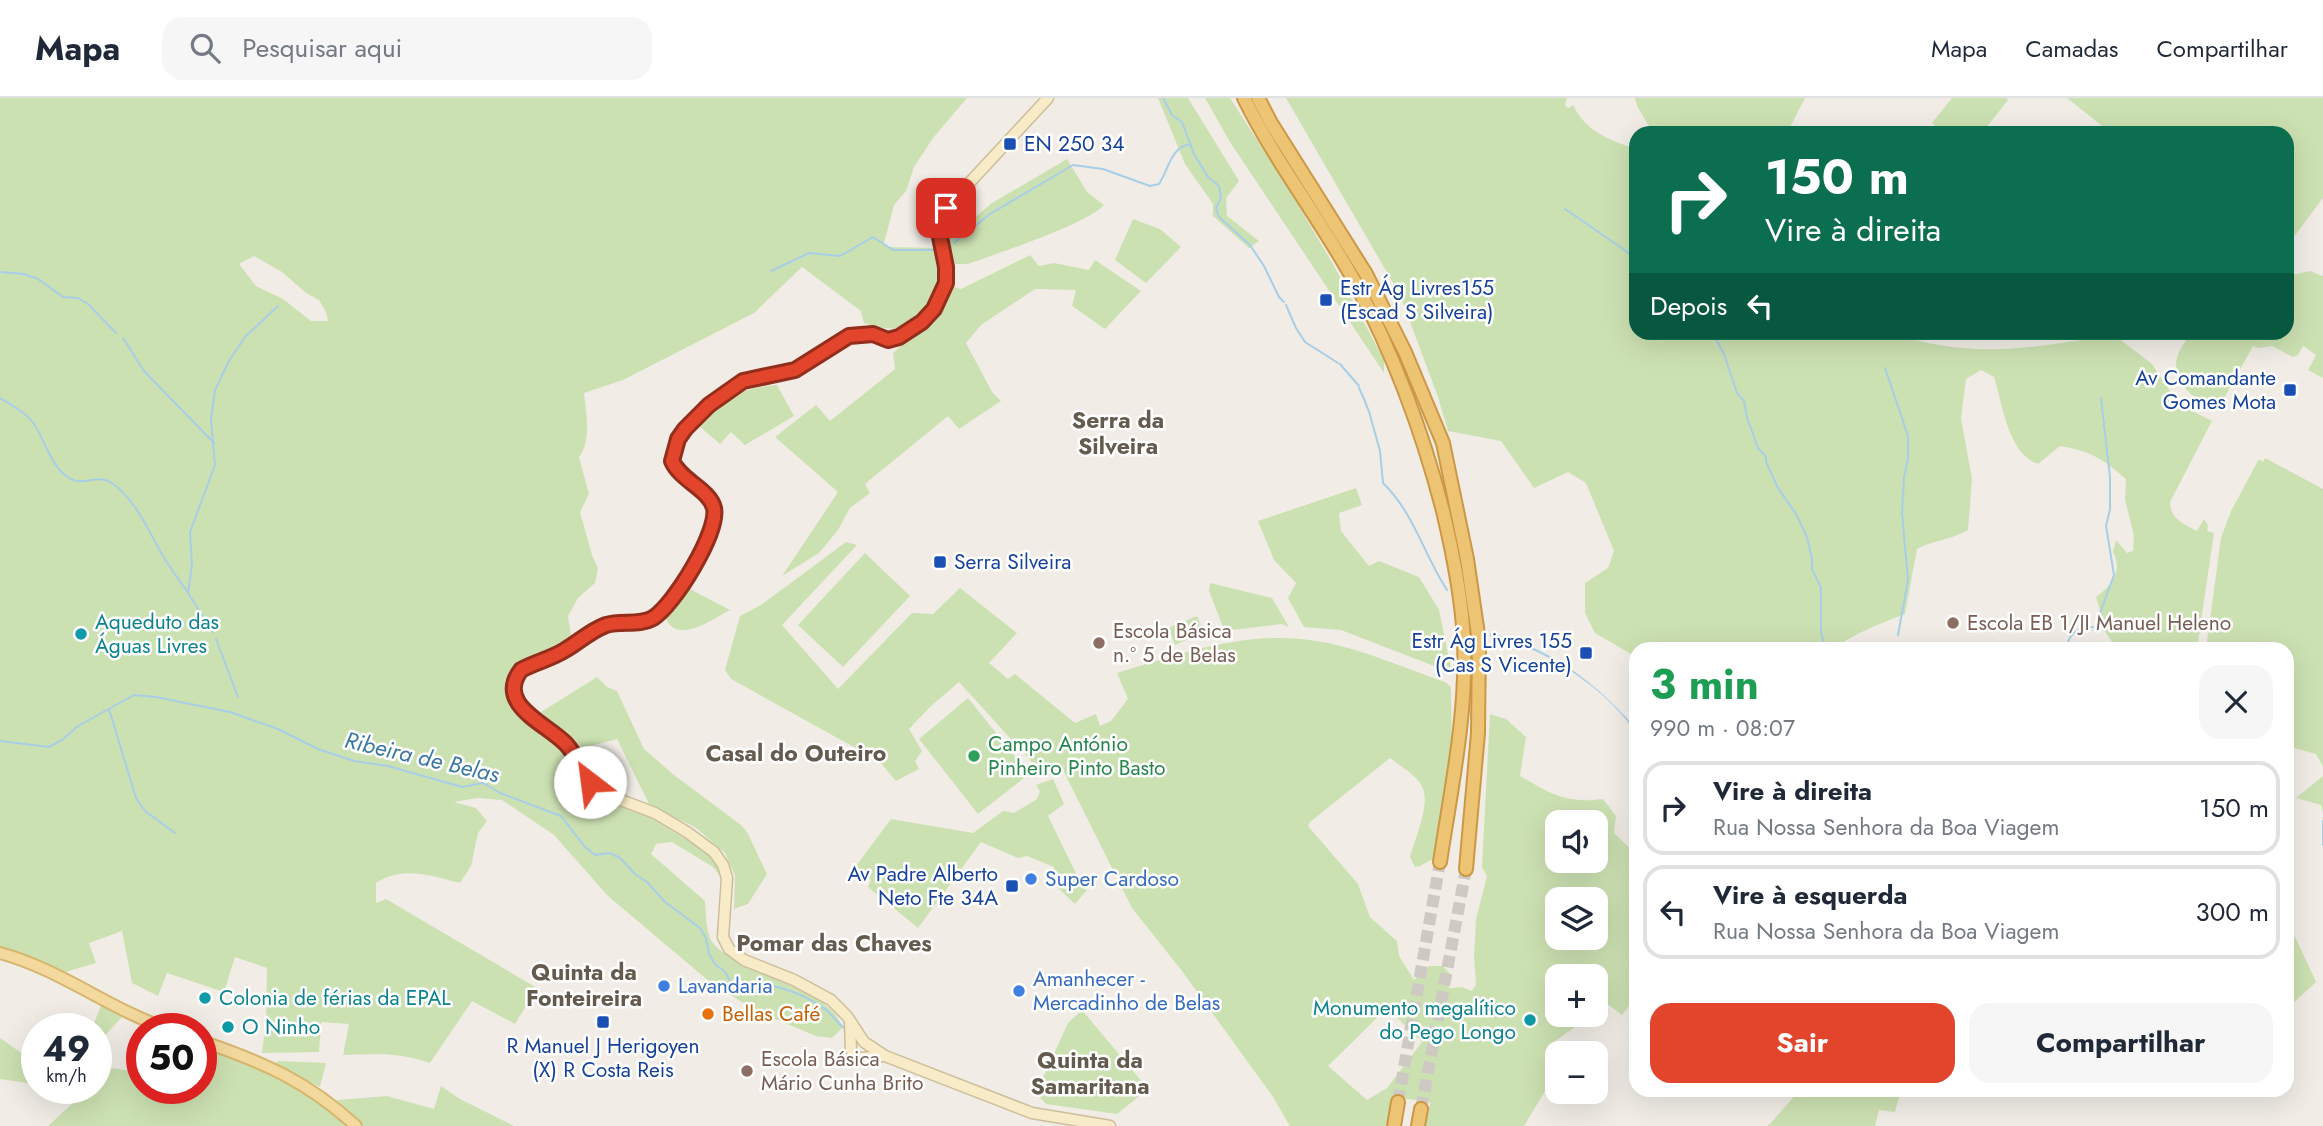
<!DOCTYPE html>
<html lang="pt">
<meta charset="utf-8">
<style>
body{margin:0;font-family:Jost,sans-serif;background:#f6f6f7;color:#1f2937;height:100vh;display:flex;flex-direction:column;font-size:26px;white-space:nowrap}
*{box-sizing:border-box;margin:0}
p{font-size:23px;color:#747a83}
.icon{flex:none;width:38px;height:38px;fill:none;stroke:currentColor;stroke-width:2;stroke-linecap:round;stroke-linejoin:round}
.map{position:relative;flex:1;overflow:hidden}
.sheet{position:absolute;left:1629px;top:544px;width:665px;height:455px;display:flex;flex-direction:column;background:#fff;border-radius:21px;box-shadow:0 7px 28px #0002}
.sheet>*{flex:none}
.guide{position:absolute;left:1629px;top:28px;width:665px;height:214px;border-radius:21px;box-shadow:0 7px 28px #0002;background:#0b6e4f;color:#fff;overflow:hidden}
.buttons{position:absolute;left:1545px;top:712px;display:grid;gap:14px}
.buttons a{display:grid;place-items:center;width:63px;height:63px;border-radius:14px;background:#fff;box-shadow:0 7px 28px #0002;font-size:35px}
.speed{position:absolute;left:21px;top:915px;display:flex;gap:14px;font-size:35px;font-weight:700;text-align:center}
.speed>*{display:grid;place-content:center;width:91px;height:91px;border-radius:50%;background:#fff;box-shadow:0 7px 28px #0002;line-height:1}
.speed small{font-size:18px;font-weight:400}
.speed .limit{border:10px solid #d22;background:#fff;color:#111}
.pin{position:absolute;display:grid;place-items:center;width:60px;height:60px;color:#fff;margin:-30px;border-radius:14px;box-shadow:0 4px 10px #0006}
.me{position:absolute;width:77px;margin:-38px;rotate:330deg;stroke-linejoin:round;filter:drop-shadow(0 0 5px #0008)}
.turn{display:flex;align-items:center;gap:24px;height:147px;padding:0 21px;font-size:32px}
.turn .icon{width:91px;height:91px;stroke-width:2.5}
.turn b{display:block;font-size:49px;line-height:60px}
.then{display:flex;align-items:center;height:66px;padding:0 21px;background:#0003;gap:14px;font-size:26px}
.round{display:grid;place-items:center;flex:none;width:74px;height:74px;border-radius:21px;background:#f6f6f7}
.overview{display:flex;align-items:center;justify-content:space-between;height:119px;padding:0 21px}
h1{font-size:42px;font-weight:700;line-height:52px;color:#1e9e55}
.cta{display:flex;gap:14px;margin-top:auto;padding:14px 21px}
.cta a{flex:1;height:80px;border-radius:21px;background:#e2452b;color:#fff;font-size:28px;font-weight:700;line-height:80px;text-align:center}
.cta a+a{background:#f6f6f7;color:#1f2937}
ul{padding:0;list-style:none}
li{display:flex;align-items:center;gap:21px;height:94px;margin:0 14px 10px;padding:0 7px;border:4px solid #e0e1e3;border-radius:21px}
li div{flex:1}
li b{display:block;font-size:26px}
li em{font-style:normal}
header{display:flex;align-items:center;gap:42px;box-sizing:border-box;height:98px;padding:0 35px;background:#fff;border-bottom:2px solid #e0e1e3}
header strong{font-size:33px}
nav{display:flex;gap:38px;margin-inline-start:auto;font-size:24px}
.search{width:490px;height:63px;background:#f6f6f7;display:flex;align-items:center;gap:18px;box-sizing:border-box;padding:0 24px;border-radius:21px;color:#747a83;font-size:26px}
.map>svg:first-child{display:block}
</style>
<header>
<strong>Mapa</strong>
<div class="search"><svg class="icon" aria-label="search" viewBox="0 0 24 24"><circle cx="10" cy="10" r="6"/><path d="M15 15l6 6"/></svg>Pesquisar aqui</div>
<nav><a>Mapa</a><a>Camadas</a><a>Compartilhar</a></nav>
</header>
<div class="map">
<svg width="2323" height="1028" viewBox="0 0 2323 1028">
<rect width="100%" height="100%" fill="#f1ede6"/>
<g fill="#cce1b2" fill-rule="evenodd">
<path d="M 0,0 L 967,0 L 933,40 L 914,69 L 906,93 L 894,107 L 884,145 L 889,149 L 937,150 C 939,160 943,173 941,183 C 937,202 917,227 897,230 C 886,232 874,228 864,225 L 861,213 L 802,169 L 754,215 L 623,282 L 584,295 C 586,316 592,342 579,359 L 589,396 L 580,414 L 592,457 L 598,470 L 595,485 L 578,500 L 568,518 L 571,538 L 521,566 L 505,583 L 512,608 L 561,647 L 571,660 L 583,684 L 596,699 L 646,717 L 704,752 L 716,764 L 724,783 L 713,769 L 672,744 L 656,746 L 651,756 L 705,803 C 706,814 706,830 710,840 C 722,868 811,887 834,915 C 838,919 840,925 843,929 L 832,940 L 816,938 L 756,913 L 710,884 L 608,798 L 554,737 L 502,702 L 477,700 L 454,704 L 476,710 L 487,723 L 478,735 L 471,768 L 460,785 C 432,778 403,767 376,785 L 376,805 L 386,801 L 537,890 L 515,926 L 472,903 L 430,965 C 401,954 373,956 343,957 L 349,926 L 321,924 L 319,954 L 262,955 L 266,921 L 267,870 L 235,859 L 224,894 L 167,875 L 158,898 L 132,885 L 122,833 L 89,845 L 96,865 L 62,875 L 31,859 L 0,849 ZM 254,158 L 282,174 L 306,195 L 319,202 L 326,214 L 328,223 L 311,223 L 283,201 L 256,188 L 239,166 Z"/>
<polygon points="1158,0 1188,0 1239,83 1226,100 1227,118 1259,143 1249,150 1213,118 1213,106 1185,66"/>
<polygon points="1205,0 1230,0 1289,92 1333,166 1384,262 1384,275 1230,44"/>
<path d="M 1286,0 L 1567,0 L 1565,7 L 1568,10 L 1573,7 C 1586,34 1610,42 1636,51 L 1636,234 L 1892,235 C 1971,262 2032,250 2111,237 L 2122,243 L 2152,266 L 2174,299 L 2185,309 L 2212,323 L 2170,404 C 2170,421 2184,426 2197,433 L 2204,421 L 2208,427 L 2207,433 L 2214,435 L 2197,551 L 2117,551 L 2097,522 L 2100,512 L 2096,499 C 2112,488 2123,472 2113,454 L 2116,442 L 2127,455 L 2133,453 L 2134,438 L 2125,402 L 2126,381 C 2103,361 2091,353 2060,348 L 2038,366 C 2007,355 2003,306 1994,279 L 1981,272 L 1966,281 L 1961,320 L 1972,381 L 1968,432 C 1951,442 1933,442 1917,451 L 1905,516 C 1879,526 1855,535 1833,551 L 1636,551 L 1636,559 L 1595,535 L 1585,515 L 1585,485 L 1608,470 L 1614,453 L 1586,385 L 1568,374 L 1534,390 L 1501,343 L 1448,333 L 1438,299 L 1400,197 Z"/>
<polygon points="1635,0 1805,0 1787,35 1653,35 1637,8"/>
<polygon points="1952,0 2006,0 2008,2 1982,35 1945,35 1932,25"/>
<polygon points="2067,0 2323,0 2323,100 2293,140 2287,143 2287,35 2111,35"/>
<path d="M 1067,61 L 1087,94 L 1104,107 C 1087,126 996,156 968,166 L 955,166 L 949,141 L 992,105 Z"/>
<polygon points="1133,121 1160,131 1181,149 1146,185 1115,162"/>
<polygon points="1030,157 1039,168 1054,165 1089,172 1095,162 1141,193 1105,231 1072,208 1076,192 1035,191 981,227 966,245 992,294 1001,303 959,331 948,318 865,386 870,395 850,410 838,432 819,455 782,478 838,394 775,339 816,307 830,323 895,271 893,255 932,222 954,189 961,191"/>
<path d="M 2310,173 L 2323,178 L 2323,280 L 2308,272 L 2316,257 L 2303,248 L 2298,257 L 2293,259 L 2272,248 L 2258,250 L 2253,248 L 2218,311 C 2194,304 2167,281 2179,254 C 2182,247 2187,242 2190,235 L 2287,234 L 2287,178 Z"/>
<path d="M 777,287 L 794,318 L 745,347 L 731,334 L 720,346 L 699,328 L 699,323 C 728,299 739,290 777,287 Z"/>
<polygon points="2265,360 2323,391 2323,669 2316,656 2287,648 2287,551 2206,551 2221,440 2231,413 2259,361 2263,364"/>
<polygon points="1356,390 1362,407 1339,415 1341,433 1369,468 1379,463 1419,479 1439,512 1452,575 1341,532 1304,529 1288,500 1296,485 1274,462 1258,423"/>
<path d="M 846,444 L 857,447 L 782,527 L 838,591 L 912,515 L 933,516 L 960,490 L 1017,535 L 989,565 L 1008,581 L 1015,576 L 1075,625 L 1096,616 L 1100,628 L 1111,623 L 1128,601 L 1117,575 C 1186,554 1254,529 1328,545 C 1367,553 1407,571 1445,584 L 1451,589 L 1452,646 L 1433,761 L 1420,768 L 1415,769 L 1410,759 C 1415,740 1433,702 1420,685 C 1413,675 1400,668 1390,660 L 1310,724 L 1308,728 L 1358,786 L 1370,819 L 1397,843 L 1399,858 L 1414,882 L 1429,868 L 1443,868 L 1450,876 L 1449,890 L 1462,889 L 1472,893 L 1476,886 L 1474,858 L 1476,821 L 1487,778 L 1482,769 L 1490,616 L 1506,621 L 1526,639 L 1520,678 C 1551,696 1566,706 1603,701 L 1616,718 L 1614,735 L 1636,756 L 1636,899 L 1622,917 L 1606,905 L 1596,914 L 1596,878 L 1558,878 L 1558,917 L 1592,917 L 1548,948 L 1556,975 L 1524,1028 L 1426,1028 L 1430,1004 L 1394,999 L 1389,1028 L 1290,1028 L 1273,999 L 1182,873 L 1132,810 L 1062,670 L 1057,665 L 1041,674 L 959,584 L 930,609 L 909,631 L 922,653 L 915,663 L 919,671 L 896,683 L 879,663 L 731,581 L 725,572 L 740,518 L 761,507 ZM 1558,724 L 1596,724 L 1596,763 L 1558,763 ZM 1558,802 L 1596,802 L 1596,840 L 1558,840 ZM 1387,910 L 1422,944 L 1387,990 L 1367,1002 L 1328,968 Z"/>
<polygon points="865,455 910,498 843,569 798,527"/>
<polygon points="1210,485 1272,500 1289,529 1282,526 1231,532 1223,529 1209,493"/>
<path d="M 688,490 L 730,512 C 713,521 675,549 665,518 Z"/>
<polygon points="1197,518 1204,534 1175,547 1168,530"/>
<polygon points="597,579 607,589 617,593 644,651 674,677 741,727 747,734 767,776 748,806 734,811 735,778 725,755 695,729 650,708 617,641 583,650 541,614"/>
<polygon points="968,600 1029,676 978,716 919,641"/>
<polygon points="2323,678 2323,714 2321,707 2296,700"/>
<polygon points="1053,681 1064,706 1048,718 1083,790 1087,792 1075,806 1054,786 1054,769 1027,758 1018,760 981,744 918,830 868,789 871,782 856,768 891,721 973,735 1003,713 1014,715 1037,701 1040,693 1036,687"/>
<polygon points="2287,828 2291,830 2316,884 2287,911"/>
<polygon points="101,907 123,918 96,947 96,931 92,931"/>
<polygon points="1082,912 1148,991 1117,1016 1046,1006 1036,995 1068,925"/>
<polygon points="0,940 37,966 37,970 27,985 0,981"/>
<polygon points="201,948 244,963 321,1000 349,1028 48,1028 88,991 96,990 96,983 110,970 142,974 142,990 201,990"/>
<polygon points="278,963 326,965 320,989 275,966"/>
<polygon points="441,988 460,1001 514,1028 362,1028 337,1002 387,998 434,1011"/>
<polygon points="1800,992 1901,992 1895,1014 1879,1012 1875,1028 1768,1028"/>
</g>
<path fill="#a8cee7" d="M 1490,535 C 1539,546 1583,575 1617,610 C 1624,618 1635,626 1636,636 C 1633,632 1630,627 1627,623 C 1598,585 1536,546 1490,538 Z"/>
<g fill="none" stroke-linecap="round" stroke-linejoin="round">
<g stroke="#a8cee7" stroke-width="2">
<polyline points="1163,0 1172,17 1182,24 1194,56 1208,79 1219,88 1221,100 1216,110 1219,119 1250,147 1264,168 1279,199 1284,204"/>
<polyline points="1565,111 1626,153 1636,163"/>
<path d="M 954,145 L 990,116 L 1073,67 L 1103,71 L 1150,88 L 1159,86 C 1169,71 1170,49 1191,46"/>
<polyline points="771,173 809,155 840,158 873,139 893,152 934,152"/>
<polyline points="1,174 24,176 38,181 63,199 78,200 88,206 116,235"/>
<polyline points="1286,207 1296,230 1305,244 1338,265"/>
<polyline points="1712,234 1724,256 1737,295 1744,303 1747,320 1758,350 1766,359 1766,364 1778,390 1796,416 1807,439 1812,461 1812,471 1821,490 1821,534 1825,551"/>
<polyline points="123,240 144,273 214,345"/>
<polyline points="1340,266 1359,288"/>
<polyline points="1885,270 1908,338 1908,360 1904,380 1902,415 1908,482 1898,537"/>
<polyline points="1359,290 1365,303"/>
<path d="M 0,300 C 11,307 27,315 34,326 C 45,342 51,369 69,380 C 83,389 97,376 110,384 C 134,398 149,434 163,458 C 170,470 179,482 187,493"/>
<polyline points="1365,304 1370,316"/>
<path d="M 1370,317 L 1380,353 L 1383,385 C 1414,415 1424,457 1447,492"/>
<polyline points="2096,526 2114,477 2106,428 2110,411 2110,379 2101,300"/>
<polyline points="213,534 188,495 192,467 190,434 215,367 211,321 215,292 229,263 245,239 278,208"/>
<polyline points="216,541 238,599"/>
<path d="M 2066,551 C 2069,535 2077,530 2093,529"/>
<polyline points="109,611 136,700 145,713 175,735"/>
<path d="M 0,643 L 49,649 L 62,642 L 78,628 L 134,597 L 156,599 L 230,614 L 278,631 L 318,651 L 354,663 L 388,668 L 462,689 L 483,685 L 500,695 L 561,718 L 585,749 L 595,757 L 610,755 L 620,760 L 636,777 L 647,784 L 665,804 L 700,830 L 706,840 L 709,856 L 715,866 L 725,874 L 732,886 C 763,882 800,892 826,912 C 833,918 839,926 846,932"/>
<polyline points="2323,723 2323,747"/>
</g>
<g stroke="#cecac3" stroke-width="12" stroke-dasharray="12 6" stroke-linecap="butt">
<polyline points="1398,1004 1440,764"/>
<polyline points="1421,1011 1466,771"/>
</g>
<g stroke="#ccbe9a" stroke-width="13">
<g id="secondary">
<path d="M 1048,0 L 946,110 C 928,149 964,172 934,211 C 925,223 902,244 886,241 C 873,239 864,233 850,238 C 830,245 815,263 796,272 C 780,279 760,277 744,283 C 725,289 686,324 677,343 C 674,349 673,356 672,363 C 681,384 709,391 713,410 C 719,434 672,512 649,522 C 636,528 620,522 607,527 C 590,532 578,546 562,554 C 550,561 534,563 523,571 C 516,577 512,585 514,594 C 517,615 543,625 558,638 C 575,653 580,674 595,690 L 600,694 L 655,715 L 687,734 L 714,754 L 723,767 L 727,780 L 723,839 L 729,851 L 744,862 L 794,882 L 831,902 L 847,918 L 864,944 L 885,958 L 1032,1015 L 1110,1028"/>
<polyline points="850,925 851,951 854,958 861,960 885,958"/>
</g>
</g>
<g stroke="#d6b66f" stroke-width="14">
<g id="primary">
<path d="M 0,855 C 60,871 109,911 168,931"/>
<path d="M 201,943 C 263,964 307,983 356,1028"/>
</g>
</g>
<g stroke="#cb9845" stroke-width="16">
<g id="highway">
<path d="M 1244,0 C 1276,65 1321,122 1356,186 C 1395,259 1422,332 1443,413 C 1453,455 1462,499 1464,543 C 1467,617 1451,691 1440,764"/>
<polyline points="1258,0 1271,25 1366,176 1405,254 1443,345 1467,461 1479,543 1478,635 1466,771"/>
<polyline points="1394,1028 1398,1004"/>
<polyline points="1418,1028 1421,1011"/>
</g>
</g>
<use href="#secondary" stroke="#f8ecc8" stroke-width="10"/>
<use href="#primary" stroke="#f3d99d" stroke-width="10"/>
<use href="#highway" stroke="#edc474" stroke-width="12"/>
</g>
<g fill="none" stroke-linecap="round" stroke-linejoin="round">
<g stroke="#932d1c" stroke-width="18">
<path id="route" d="M 590,684 C 583,671 576,657 566,646 C 546,625 495,607 521,572 C 535,564 551,561 565,552 C 579,544 590,533 606,527 C 621,522 639,528 653,520 C 674,507 719,434 714,410 C 709,391 681,383 672,363 L 678,341 L 685,331 L 709,307 L 743,283 L 795,272 L 849,238 L 873,236 L 888,242 L 899,239 L 922,224 L 934,211 L 946,185 L 946,169 L 939,134 L 946,110"/>
</g>
<use href="#route" stroke="#e2452b" stroke-width="12"/>
</g>
<g fill="#1a4fb4" stroke="#fff" stroke-width="2.5">
<rect x="1003" y="39" width="14" height="14" rx="3.5"/>
<rect x="1319" y="195" width="14" height="14" rx="3.5"/>
<rect x="2283" y="285" width="14" height="14" rx="3.5"/>
<rect x="933" y="457" width="14" height="14" rx="3.5"/>
<rect x="1579" y="548" width="14" height="14" rx="3.5"/>
<rect x="1005" y="781" width="14" height="14" rx="3.5"/>
<rect x="596" y="917" width="14" height="14" rx="3.5"/>
</g>
<g fill="#8d6e63" stroke="#fff" stroke-width="2.5">
<circle cx="1953" cy="525" r="7"/>
<circle cx="1099" cy="545" r="7"/>
<circle cx="747" cy="973" r="7"/>
</g>
<g fill="#0f9aa8" stroke="#fff" stroke-width="2.5">
<circle cx="81" cy="536" r="7"/>
<circle cx="205" cy="900" r="7"/>
<circle cx="1530" cy="922" r="7"/>
<circle cx="228" cy="929" r="7"/>
</g>
<circle fill="#2e9e5b" stroke="#fff" stroke-width="2.5" cx="974" cy="658" r="7"/>
<g fill="#3f7fe0" stroke="#fff" stroke-width="2.5">
<circle cx="1031" cy="781" r="7"/>
<circle cx="664" cy="888" r="7"/>
<circle cx="1019" cy="893" r="7"/>
</g>
<circle fill="#e8710a" stroke="#fff" stroke-width="2.5" cx="708" cy="916" r="7"/>
<g text-anchor="middle" dominant-baseline="central" stroke-width="5" stroke-linejoin="round" paint-order="stroke">
<g font-size="21" fill="#164399" stroke="#fff" text-anchor="start">
<text x="1024" y="46">EN 250 34</text>
<text x="1340" y="190">Estr Ág Livres155<tspan x="1340" dy="24">(Escad S Silveira)</tspan></text>
<text x="2276" y="280" text-anchor="end">Av Comandante<tspan x="2276" dy="24">Gomes Mota</tspan></text>
<text x="954" y="464">Serra Silveira</text>
<text x="1572" y="543" text-anchor="end">Estr Ág Livres 155<tspan x="1572" dy="24">(Cas S Vicente)</tspan></text>
<text x="998" y="776" text-anchor="end">Av Padre Alberto<tspan x="998" dy="24">Neto Fte 34A</tspan></text>
<text x="603" y="948" text-anchor="middle">R Manuel J Herigoyen<tspan x="603" dy="24">(X) R Costa Reis</tspan></text>
</g>
<g font-size="21" fill="#0d838f" stroke="#fff" text-anchor="start">
<text x="95" y="524">Aqueduto das<tspan x="95" dy="24">Águas Livres</tspan></text>
<text x="219" y="900">Colonia de férias da EPAL</text>
<text x="1516" y="910" text-anchor="end">Monumento megalítico<tspan x="1516" dy="24">do Pego Longo</tspan></text>
<text x="242" y="929">O Ninho</text>
</g>
<g font-size="21" fill="#785e54" stroke="#fff" text-anchor="start">
<text x="1967" y="525">Escola EB 1/JI Manuel Heleno</text>
<text x="1113" y="533">Escola Básica<tspan x="1113" dy="24">n.º 5 de Belas</tspan></text>
<text x="761" y="961">Escola Básica<tspan x="761" dy="24">Mário Cunha Brito</tspan></text>
</g>
<g font-size="21" fill="#27864d" stroke="#fff" text-anchor="start">
<text x="988" y="646">Campo António<tspan x="988" dy="24">Pinheiro Pinto Basto</tspan></text>
</g>
<g font-size="21" fill="#366cbe" stroke="#fff" text-anchor="start">
<text x="1045" y="781">Super Cardoso</text>
<text x="1033" y="881">Amanhecer -<tspan x="1033" dy="24">Mercadinho de Belas</tspan></text>
<text x="678" y="888">Lavandaria</text>
</g>
<g font-size="21" fill="#c56008" stroke="#fff" text-anchor="start">
<text x="722" y="916">Bellas Café</text>
</g>
<g font-size="23" font-weight="bold" fill="#645b4e" stroke="#fff">
<text x="1118" y="322">Serra da<tspan x="1118" dy="26">Silveira</tspan></text>
<text x="796" y="655">Casal do Outeiro</text>
<text x="834" y="845">Pomar das Chaves</text>
<text x="584" y="874">Quinta da<tspan x="584" dy="26">Fonteireira</tspan></text>
<text x="1090" y="962">Quinta da<tspan x="1090" dy="26">Samaritana</tspan></text>
</g>
<g font-size="23" font-style="italic" fill="#3b78a2" stroke="#fff">
<text transform="translate(422 659) rotate(13)">Ribeira de Belas</text>
</g>
</g>
</svg>
<div class="buttons">
<a><svg class="icon" aria-label="sound" viewBox="0 0 24 24"><path d="M4 9h4l5-4v14l-5-4H4zM17 9q2 3 0 6"/></svg></a>
<a><svg class="icon" aria-label="layers" viewBox="0 0 24 24"><path d="M12 4l9 5-9 5-9-5zM3 14l9 5 9-5"/></svg></a>
<a>+</a>
<a>−</a>
</div>
<div class="speed"><div>49<small>km/h</small></div><div class="limit">50</div></div>
<div class="pin" style="left:946px;top:110px;background:#d93025"><svg class="icon" aria-label="arrive" viewBox="0 0 24 24"><path d="M6 21V4h12l-3 4 3 4H6"/></svg></div>
<svg class="me" style="left:590px;top:684px" viewBox="-20 -20 40 40"><circle r="19" fill="#fff"/><path d="M0-13L10 11 0 6-10 11z" fill="#e2452b"/></svg>
<div class="guide">
<div class="turn"><svg class="icon" aria-label="right" viewBox="0 0 24 24"><path d="M7 20v-9h11M14 6l5 5-5 5"/></svg><div><b>150 m</b>Vire à direita</div></div>
<div class="then">Depois<svg class="icon" aria-label="left" viewBox="0 0 24 24"><path d="M17 20v-9H6M10 6l-5 5 5 5"/></svg></div>
</div>
<section class="sheet">
<div class="overview"><div><h1>3 min</h1><p>990 m · 08:07</p></div><a class="round"><svg class="icon" aria-label="close" viewBox="0 0 24 24"><path d="M6 6l12 12M18 6L6 18"/></svg></a></div>
<ul>
<li><svg class="icon" aria-label="right" viewBox="0 0 24 24"><path d="M7 20v-9h11M14 6l5 5-5 5"/></svg><div><b>Vire à direita</b><p>Rua Nossa Senhora da Boa Viagem</p></div><em>150 m</em></li>
<li><svg class="icon" aria-label="left" viewBox="0 0 24 24"><path d="M17 20v-9H6M10 6l-5 5 5 5"/></svg><div><b>Vire à esquerda</b><p>Rua Nossa Senhora da Boa Viagem</p></div><em>300 m</em></li>
</ul>
<div class="cta"><a>Sair</a><a>Compartilhar</a></div>
</section>
</div>
